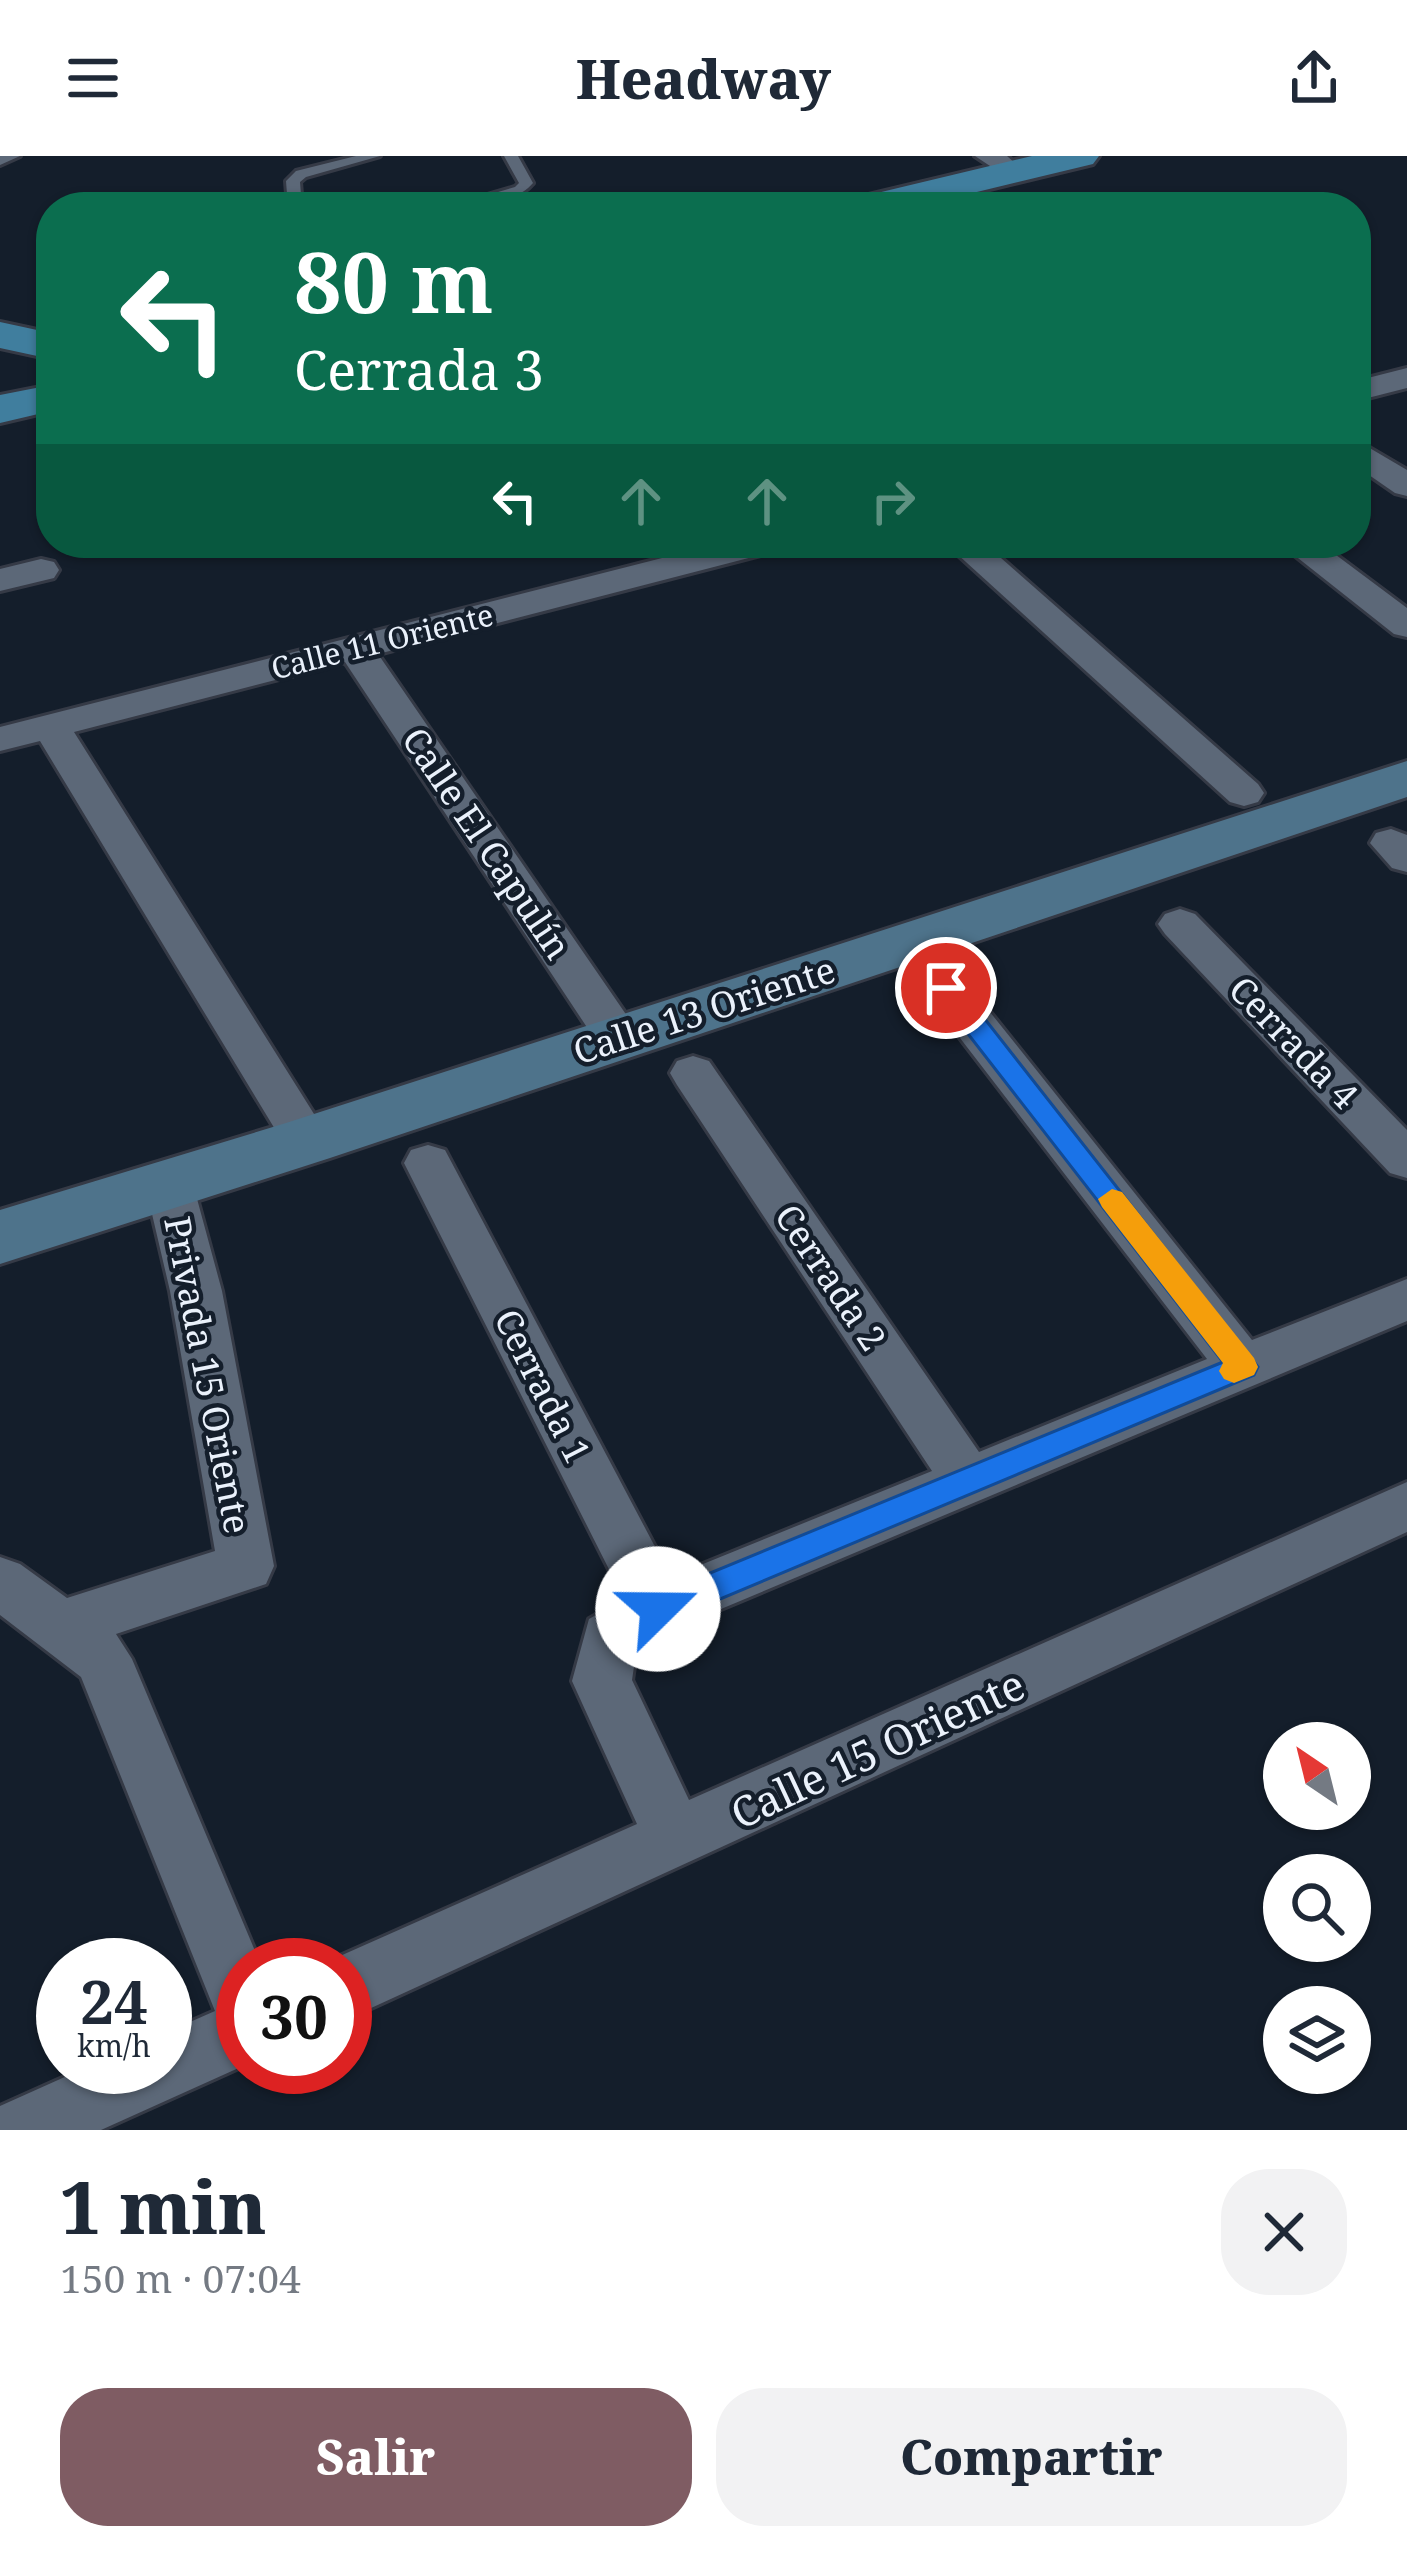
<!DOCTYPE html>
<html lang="es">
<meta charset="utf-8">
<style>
body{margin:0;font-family:"Noto Serif",serif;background:#f2f2f3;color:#1f2937;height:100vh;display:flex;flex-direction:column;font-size:45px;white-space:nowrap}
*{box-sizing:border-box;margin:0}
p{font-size:39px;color:#747a83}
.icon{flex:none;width:66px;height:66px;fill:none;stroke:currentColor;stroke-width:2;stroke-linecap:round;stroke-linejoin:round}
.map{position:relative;height:1974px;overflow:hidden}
.sheet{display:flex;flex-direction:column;background:#fff;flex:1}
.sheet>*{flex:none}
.guide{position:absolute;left:36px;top:36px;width:1335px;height:366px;border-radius:48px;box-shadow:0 3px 9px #0004;background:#0b6e4f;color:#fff;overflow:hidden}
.needle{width:78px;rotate:325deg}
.buttons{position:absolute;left:1263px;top:1566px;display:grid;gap:24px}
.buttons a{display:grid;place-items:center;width:108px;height:108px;border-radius:50%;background:#fff;box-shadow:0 3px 9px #0004;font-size:60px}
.speed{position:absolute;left:36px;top:1782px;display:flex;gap:24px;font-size:60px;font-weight:700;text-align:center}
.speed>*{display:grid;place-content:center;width:156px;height:156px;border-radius:50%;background:#fff;box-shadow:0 3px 9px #0004;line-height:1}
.speed small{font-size:30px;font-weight:400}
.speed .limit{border:18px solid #d22;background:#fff;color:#111}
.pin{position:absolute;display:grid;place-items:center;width:102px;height:102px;color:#fff;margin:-51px;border:6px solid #fff;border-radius:50%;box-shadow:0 3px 12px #0007}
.me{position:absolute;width:132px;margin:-66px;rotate:68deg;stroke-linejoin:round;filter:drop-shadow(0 0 9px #0008)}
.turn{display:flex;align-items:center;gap:42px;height:252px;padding:0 60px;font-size:54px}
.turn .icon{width:156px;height:156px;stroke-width:2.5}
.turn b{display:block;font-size:84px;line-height:102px}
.lanes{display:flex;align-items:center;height:114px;padding:0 60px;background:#0003;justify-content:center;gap:60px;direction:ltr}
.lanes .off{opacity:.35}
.round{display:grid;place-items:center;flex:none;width:126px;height:126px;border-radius:48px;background:#f2f2f3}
.head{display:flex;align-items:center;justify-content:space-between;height:204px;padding:0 60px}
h1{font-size:72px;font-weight:800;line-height:90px}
.button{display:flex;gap:24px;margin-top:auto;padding:24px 60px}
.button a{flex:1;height:138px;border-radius:48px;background:#7f5c63;color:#fff;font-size:48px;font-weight:800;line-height:138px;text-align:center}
.button a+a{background:#f2f2f3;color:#1f2937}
header{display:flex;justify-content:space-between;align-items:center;height:156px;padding:0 60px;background:#fff;font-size:54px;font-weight:800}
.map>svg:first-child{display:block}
</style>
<header><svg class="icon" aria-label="menu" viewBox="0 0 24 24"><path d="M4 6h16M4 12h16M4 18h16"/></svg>Headway<svg class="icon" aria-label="share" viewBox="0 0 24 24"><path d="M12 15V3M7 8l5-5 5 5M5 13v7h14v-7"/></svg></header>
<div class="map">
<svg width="1407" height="1974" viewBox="0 0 1407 1974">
<rect width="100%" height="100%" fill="#141e2b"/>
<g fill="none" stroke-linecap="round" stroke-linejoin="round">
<g stroke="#353a46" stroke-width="6">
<g id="lane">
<polygon points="356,0 380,0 306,21 300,26 302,51 288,51 286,25 296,15"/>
<path d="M 504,0 L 518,0 L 533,27 C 516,48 473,51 447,51 L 515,31 L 519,27 Z"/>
</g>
</g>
<g stroke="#353a46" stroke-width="6">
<g id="street">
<polygon points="0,0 20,0 0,9"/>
<polygon points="975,0 1007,0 1025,16 1011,24"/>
<polygon points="1407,212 1407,232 1356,245 1356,225"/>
<polygon points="1356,284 1407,314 1407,340 1395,337 1356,310"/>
<polygon points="721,387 781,387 776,395 378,498 634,870 641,882 634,894 618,898 602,894 345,506 74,576 331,985 324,998 307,1003 290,998 40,585 0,595 0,571"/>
<polygon points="945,387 984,387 1258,628 1264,637 1258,646 1244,650 1230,646"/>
<polygon points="1279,387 1320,387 1407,452 1407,481 1394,478"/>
<polygon points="41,403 54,406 59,414 54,422 0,435 0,413"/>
<polygon points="1391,673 1407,679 1407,716 1392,712 1370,687 1376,677"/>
<polygon points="1180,753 1195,758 1407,974 1407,1022 1390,1017 1165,778 1158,768 1165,758"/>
<polygon points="946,816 962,821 1252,1184 1407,1123 1407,1165 678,1471 636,1497 632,1524 689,1644 1407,1326 1407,1376 345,1864 345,1809 322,1808 637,1668 572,1525 589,1463 624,1443 404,1007 411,994 428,989 445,994 671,1421 932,1315 677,929 670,917 677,905 693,900 709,905 979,1296 1207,1203 930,843 924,832 930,821"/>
<polygon points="169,1010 186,1015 193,1028 222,1135 274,1410 266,1428 116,1478 132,1503 261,1809 243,1809 243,1910 101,1974 0,1974 0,1950 87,1911 165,1911 165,1877 215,1855 81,1521 0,1459 0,1401 20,1408 67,1442 215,1395 170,1135 145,1028 152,1015"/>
</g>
</g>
<g stroke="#353a46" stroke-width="6">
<polygon id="secondary" points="1407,605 1407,641 330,1002 0,1108 0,1054 286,967"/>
</g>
<g stroke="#353a46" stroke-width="6">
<g id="primary">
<polygon points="1032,0 1099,0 1093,8 915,51 846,51 852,43"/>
<polygon points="0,166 51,177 51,203 0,192"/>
<polygon points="51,229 51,255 0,267 0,239"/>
</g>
</g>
<use href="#lane" fill="#5c6878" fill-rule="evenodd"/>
<use href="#street" fill="#5c6878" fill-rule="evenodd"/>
<use href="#secondary" fill="#4e738b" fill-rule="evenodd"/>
<use href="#primary" fill="#407e9e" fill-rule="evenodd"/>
</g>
<polygon fill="#1a73e8" stroke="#114b97" stroke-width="3" points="946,823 955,825 1258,1211 1254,1219 670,1464 658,1468 647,1464 642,1453 647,1443 1223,1206 937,838 933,832 937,825"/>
<polygon fill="#f59e0b" points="1112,1033 1122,1036 1254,1202 1258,1211 1254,1219 1234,1227 1224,1223 1219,1215 1223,1207 1102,1051 1098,1043"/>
<g text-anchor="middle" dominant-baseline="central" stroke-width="9" stroke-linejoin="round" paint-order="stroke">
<g font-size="30" fill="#eaf1fb" stroke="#141e2b">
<text transform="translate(382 485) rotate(-14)">Calle 11 Oriente</text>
</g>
<g font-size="36" fill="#eaf1fb" stroke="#141e2b">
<text transform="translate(487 687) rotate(56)">Calle El Capulín</text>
<text transform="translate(704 854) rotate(-18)">Calle 13 Oriente</text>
<text transform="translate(1294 886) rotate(46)">Cerrada 4</text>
<text transform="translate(831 1121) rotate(56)">Cerrada 2</text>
<text transform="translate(208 1219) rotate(79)">Privada 15 Oriente</text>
<text transform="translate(543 1230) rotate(63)">Cerrada 1</text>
</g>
<g font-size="42" fill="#eaf1fb" stroke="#141e2b">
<text transform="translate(877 1592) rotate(-25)">Calle 15 Oriente</text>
</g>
</g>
</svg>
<div class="buttons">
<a><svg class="needle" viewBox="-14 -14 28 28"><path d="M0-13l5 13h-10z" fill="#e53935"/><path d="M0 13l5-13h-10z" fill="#747a83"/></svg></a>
<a><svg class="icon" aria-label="search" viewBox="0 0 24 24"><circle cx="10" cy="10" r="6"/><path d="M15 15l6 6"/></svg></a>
<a><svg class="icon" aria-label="layers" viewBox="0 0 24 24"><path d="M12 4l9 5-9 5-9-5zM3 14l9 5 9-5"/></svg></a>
</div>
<div class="speed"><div>24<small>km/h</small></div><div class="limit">30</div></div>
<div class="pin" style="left:946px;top:832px;background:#d93025"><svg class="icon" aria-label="arrive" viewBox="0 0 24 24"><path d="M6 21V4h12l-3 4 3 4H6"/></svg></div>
<svg class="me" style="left:658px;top:1453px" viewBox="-20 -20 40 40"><circle r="19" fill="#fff"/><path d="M0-13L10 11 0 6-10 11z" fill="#1a73e8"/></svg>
<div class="guide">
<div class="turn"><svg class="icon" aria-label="left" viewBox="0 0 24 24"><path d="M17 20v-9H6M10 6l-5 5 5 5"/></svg><div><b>80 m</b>Cerrada 3</div></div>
<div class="lanes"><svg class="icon" aria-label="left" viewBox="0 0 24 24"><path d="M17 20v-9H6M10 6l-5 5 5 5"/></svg><svg class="icon off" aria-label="ahead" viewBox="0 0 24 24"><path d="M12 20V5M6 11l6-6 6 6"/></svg><svg class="icon off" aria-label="ahead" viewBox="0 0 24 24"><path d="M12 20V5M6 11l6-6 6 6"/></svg><svg class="icon off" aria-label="right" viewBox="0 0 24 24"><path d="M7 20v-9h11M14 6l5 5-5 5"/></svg></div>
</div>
</div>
<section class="sheet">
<div class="head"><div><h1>1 min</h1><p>150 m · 07:04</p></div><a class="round"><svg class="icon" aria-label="close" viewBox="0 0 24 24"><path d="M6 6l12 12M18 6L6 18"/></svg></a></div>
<div class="button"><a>Salir</a><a>Compartir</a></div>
</section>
